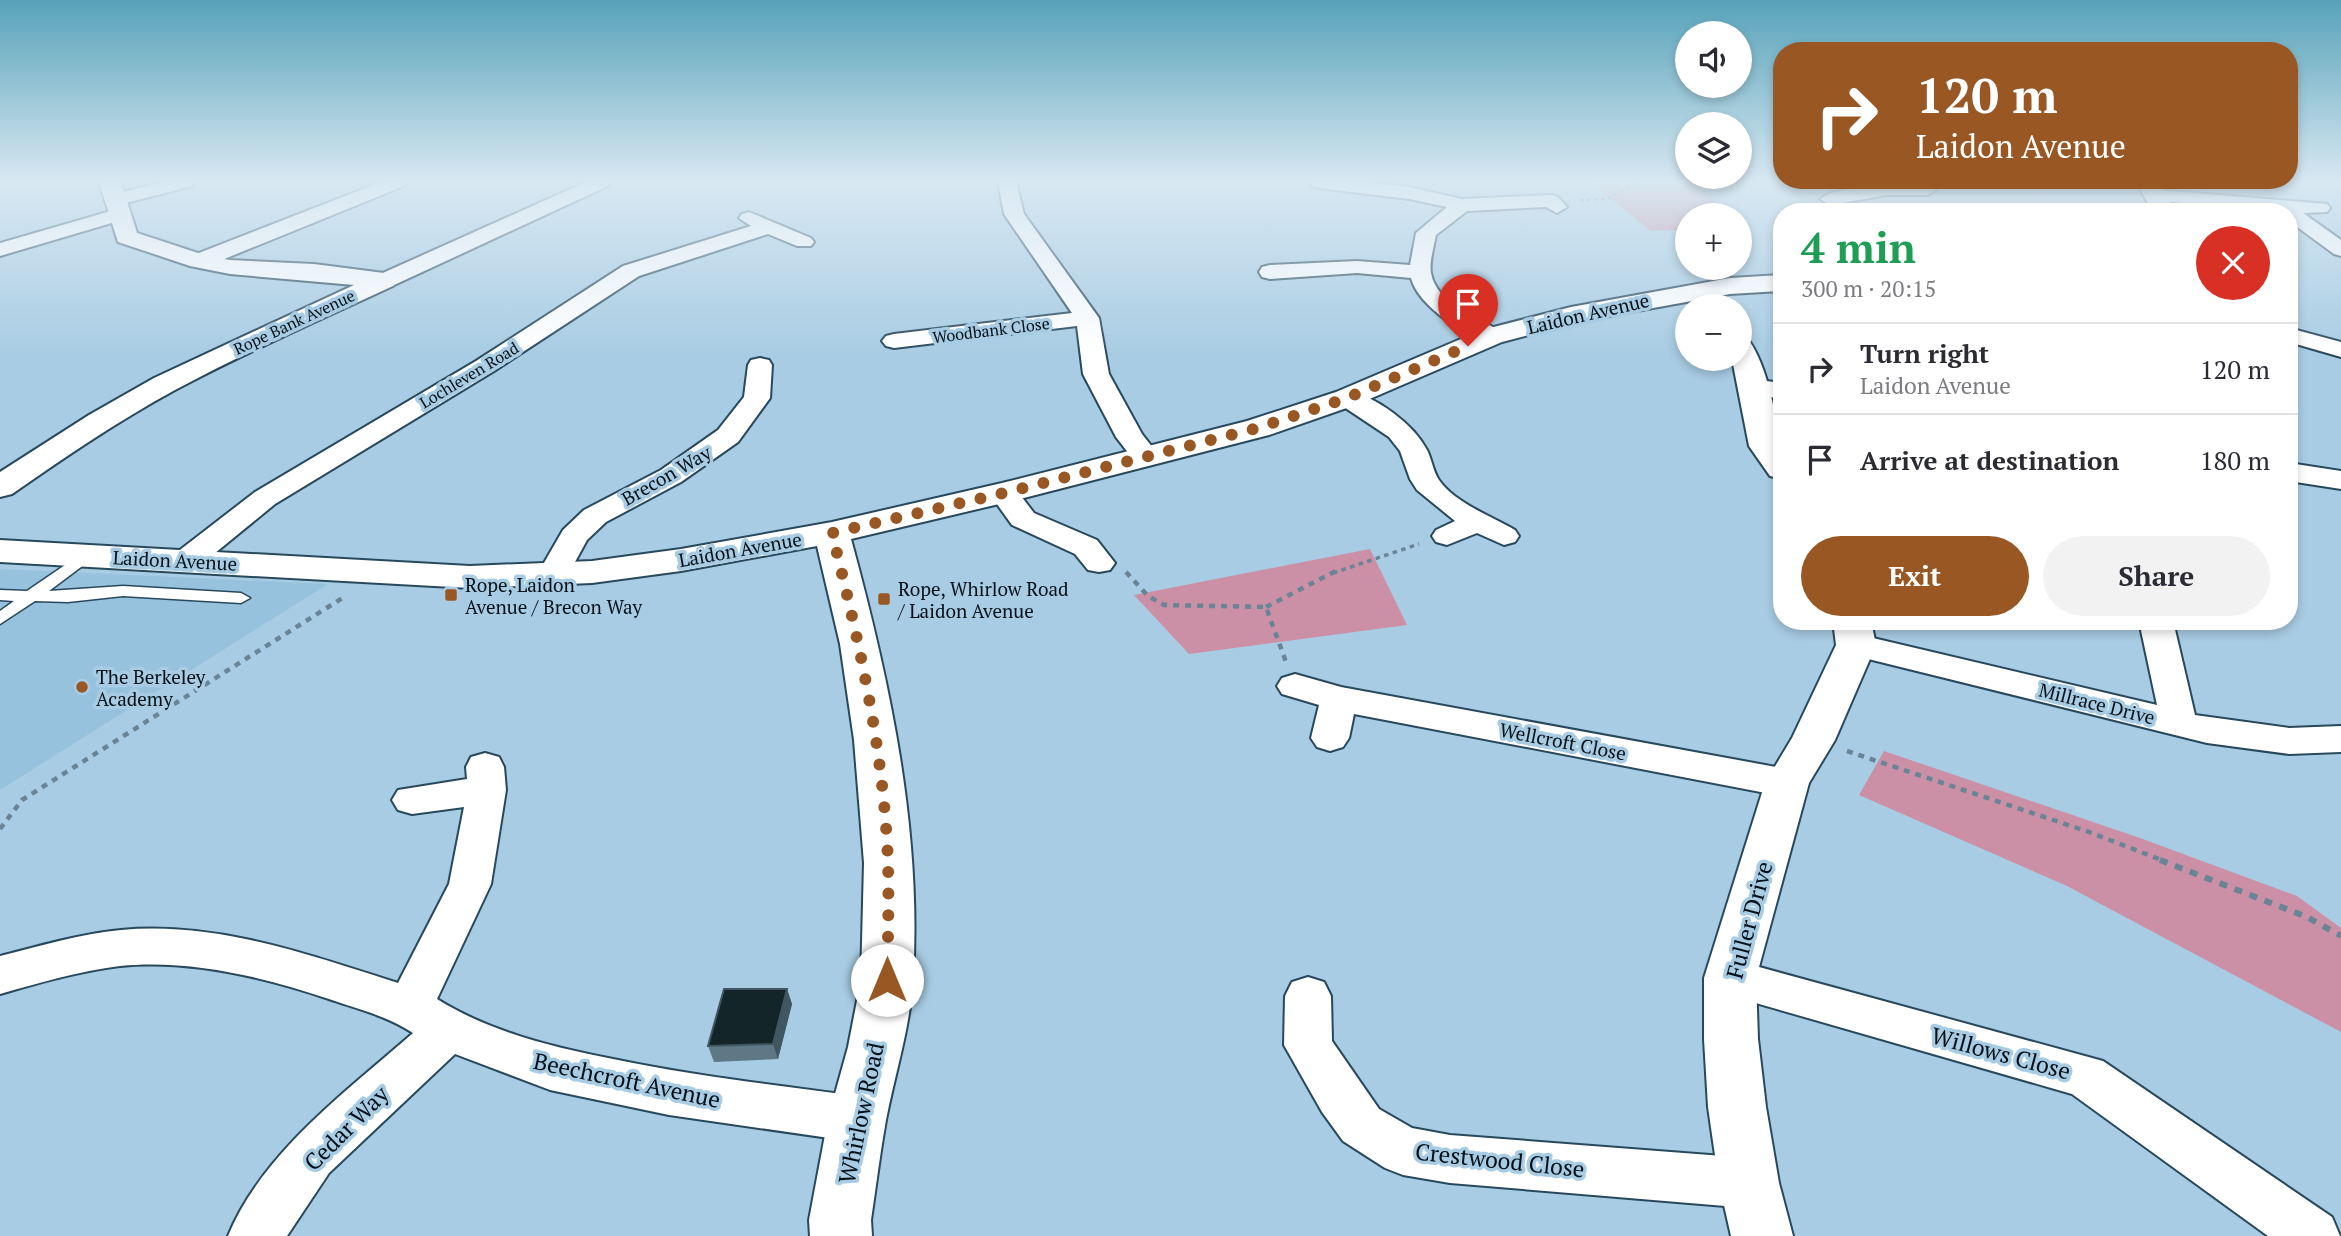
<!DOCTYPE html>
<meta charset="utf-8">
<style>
body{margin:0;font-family:"PT Serif",serif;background:#f2f2f3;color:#2b2b33;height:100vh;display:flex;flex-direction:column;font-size:26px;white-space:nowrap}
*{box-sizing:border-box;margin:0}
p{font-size:23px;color:#7c7c81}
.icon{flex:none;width:38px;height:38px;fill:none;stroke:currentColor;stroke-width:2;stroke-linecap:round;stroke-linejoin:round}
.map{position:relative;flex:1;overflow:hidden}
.details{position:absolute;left:1773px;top:203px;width:525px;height:427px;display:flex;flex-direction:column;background:#fff;border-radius:28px;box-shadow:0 4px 10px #0003}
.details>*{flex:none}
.banner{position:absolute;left:1773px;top:42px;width:525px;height:147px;border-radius:28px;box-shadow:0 4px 10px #0003;background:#985723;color:#fff;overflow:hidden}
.tools{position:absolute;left:1675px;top:21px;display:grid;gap:14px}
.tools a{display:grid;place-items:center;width:77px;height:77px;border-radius:50%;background:#fff;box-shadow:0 4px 10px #0003;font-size:35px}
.pin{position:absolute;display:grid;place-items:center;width:60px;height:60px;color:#fff;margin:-72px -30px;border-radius:50% 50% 50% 0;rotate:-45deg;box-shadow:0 0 7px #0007}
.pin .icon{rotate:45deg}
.me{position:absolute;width:77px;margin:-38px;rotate:0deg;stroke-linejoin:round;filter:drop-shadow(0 0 5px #0008)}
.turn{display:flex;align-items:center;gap:24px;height:147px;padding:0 28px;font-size:32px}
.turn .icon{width:91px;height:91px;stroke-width:2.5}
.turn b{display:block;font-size:49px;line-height:60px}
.round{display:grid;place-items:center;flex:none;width:74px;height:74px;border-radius:37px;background:#f2f2f3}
.summary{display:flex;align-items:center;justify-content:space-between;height:119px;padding:0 28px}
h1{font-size:42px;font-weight:700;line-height:52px;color:#1e9e55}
.cta{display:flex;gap:14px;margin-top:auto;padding:14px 28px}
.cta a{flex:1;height:80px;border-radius:42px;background:#985723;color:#fff;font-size:28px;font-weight:700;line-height:80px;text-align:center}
.cta a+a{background:#f2f2f3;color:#2b2b33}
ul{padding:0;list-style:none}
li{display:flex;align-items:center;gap:21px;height:91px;padding:0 28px;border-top:2px solid #e1e1e2}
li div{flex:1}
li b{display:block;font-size:26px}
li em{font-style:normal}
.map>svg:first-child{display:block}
</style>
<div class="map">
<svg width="2341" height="1236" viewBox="0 0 2341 1236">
<rect width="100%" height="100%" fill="#a8cce3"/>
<polygon fill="#96c2de" points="0,569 328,584 0,790"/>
<g fill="#cb90a5">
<polygon points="1590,182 1700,182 1723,215 1687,215 1687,230 1651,231"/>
<polygon points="1370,549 1407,625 1189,654 1134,595"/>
<polygon points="1884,751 2140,838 2297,896 2341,928 2341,1032 2067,886 1859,795"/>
</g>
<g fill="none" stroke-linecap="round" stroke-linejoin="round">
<g stroke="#28485c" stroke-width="3">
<polygon id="service" points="87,550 95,555 93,558 49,591 123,586 241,593 250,598 241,603 123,596 68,602 35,601 0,624 0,611 14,601 0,600 0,590 27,591"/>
</g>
<g stroke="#28485c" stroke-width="4">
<g id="minor">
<polygon points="164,182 194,182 192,186 114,206 104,200 107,196"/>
<polygon points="381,182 406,182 404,186 207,266 191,266 188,261 191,256"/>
<polygon points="586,182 610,182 608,186 392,286 376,286 373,281 376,276"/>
<polygon points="998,182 1016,182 1024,214 1099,318 1109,374 1142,434 1160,457 1156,463 1146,465 1136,463 1116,437 1083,374 1077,326 894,348 886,346 882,341 886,336 894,334 1072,313 1004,214"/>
<path d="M 1310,182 L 1363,182 L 1409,187 L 1462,199 L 1551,195 L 1558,197 L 1567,207 L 1557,213 L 1546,207 L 1467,211 L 1436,235 C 1434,247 1429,261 1431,273 C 1436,303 1477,317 1500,331 L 1504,336 L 1500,341 L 1492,343 C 1465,336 1418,306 1411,278 L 1357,273 L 1270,279 L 1262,277 L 1259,272 L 1262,267 L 1270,265 L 1357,261 L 1410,265 L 1416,233 L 1447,207 L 1409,199 L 1319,188 L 1312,186 Z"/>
<polygon points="1887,183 1928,183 1937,189 1928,195 1887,195 1830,205 1820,199 1830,193"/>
<polygon points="2158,190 2327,204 2330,208 2327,212 2303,213 2341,240 2341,256 2334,254 2289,221 2289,212 2151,200 2148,196"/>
<polygon points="118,209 125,211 128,215 125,219 0,256 0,243"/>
<polygon points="749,212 811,238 814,242 811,246 797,246 768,234 639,276 494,371 275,504 198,567 187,569 176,567 171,560 176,553 255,492 476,361 623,266 751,226 739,218 742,214"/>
<polygon points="2289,328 2341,342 2341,357 2289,342"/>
<polygon points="760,358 769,360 772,365 770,398 738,442 681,482 606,522 587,540 564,582 553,585 542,582 537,575 563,530 584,510 661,470 718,430 744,397 748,365 751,360"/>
<polygon points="1751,379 1782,383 1782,399 1742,392 1738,387 1742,382"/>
<path d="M 1347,390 C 1376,397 1413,423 1427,450 C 1432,460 1433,471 1439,480 C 1455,503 1491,516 1515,530 L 1519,536 L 1515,542 L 1504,545 L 1477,533 L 1447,545 L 1436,542 L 1432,536 L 1436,530 L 1455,521 L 1417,490 L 1410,479 L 1400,451 L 1389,437 L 1338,403 L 1334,398 L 1338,393 Z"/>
<polygon points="2289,463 2341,471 2341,489 2289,481"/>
<polygon points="1004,484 1014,487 1034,513 1097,540 1115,563 1110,570 1099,572 1088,570 1075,554 1012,525 989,493 994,487"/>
<polygon points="2139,621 2173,621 2195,715 2289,728 2341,726 2341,752 2289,754 2207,743 1844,653 1839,645 1844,637 1856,634 2157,705"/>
<polygon points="1295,674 1341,687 1787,769 1801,773 1806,783 1801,793 1787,797 1354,714 1349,738 1343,747 1330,751 1317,747 1311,738 1319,705 1282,694 1277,686 1282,678"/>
<path d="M 485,753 L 499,757 L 504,767 L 506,790 L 491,884 L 437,999 C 490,1032 552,1047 613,1059 C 694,1076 775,1085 857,1096 L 875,1103 L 882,1119 L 875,1135 L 857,1142 L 669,1115 L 550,1090 L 455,1054 L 329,1173 L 287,1236 L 228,1236 C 262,1153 347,1091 413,1033 C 387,1016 358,1009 329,999 C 264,977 189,959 120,966 C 79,971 39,983 0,994 L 0,956 C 40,946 80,934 121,930 C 216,921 309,955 398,983 L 449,884 L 464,807 L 412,814 L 398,810 L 392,800 L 398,790 L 467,779 L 466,767 L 471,757 Z"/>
<polygon points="1730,959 2103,1061 2332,1217 2340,1236 2268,1236 2072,1094 1714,991 1707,978 1714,965"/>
<polygon points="1308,977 1324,982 1331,996 1332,1041 1379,1109 1412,1128 1450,1135 1749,1158 1767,1165 1775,1183 1767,1201 1749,1208 1450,1183 1403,1175 1385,1168 1343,1141 1322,1112 1284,1045 1285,996 1292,982"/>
</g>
</g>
<g stroke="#28485c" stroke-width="4">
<g id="tertiary">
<path d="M 99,182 L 121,182 L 137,233 L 204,255 L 230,260 L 314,264 L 384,273 L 393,276 L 397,281 L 393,286 C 320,320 246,352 175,390 C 118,421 65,457 12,494 L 0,497 L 0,472 L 89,415 L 154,378 L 354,285 L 230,274 L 190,266 L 118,242 Z"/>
<polygon points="2136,182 2158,182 2176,212 2153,212"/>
<path d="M 1782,275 L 1782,291 L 1730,294 L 1582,321 L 1502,342 L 1358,404 L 1269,435 L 1016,500 L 851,539 C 890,682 922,831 913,979 C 910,1028 895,1073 886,1120 C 880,1153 876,1187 871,1220 L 872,1236 L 810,1236 L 809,1220 L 828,1119 L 848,1047 L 861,980 L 864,863 L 854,740 L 840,644 L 817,546 L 681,571 L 592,583 L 470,588 L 0,562 L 0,540 L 470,566 L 592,561 L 681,549 L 832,522 L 1002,483 L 1247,421 L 1336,392 L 1482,330 L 1571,307 L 1730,278 Z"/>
<path d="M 1740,340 L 1750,342 C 1771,373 1782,442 1782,479 L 1770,476 L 1749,446 L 1732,359 L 1740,359 Z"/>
<polygon points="1833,621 1871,621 1876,645 1835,740 1809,783 1756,978 1758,1039 1766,1107 1779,1183 1793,1236 1731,1236 1719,1183 1708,1107 1704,1039 1704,978 1765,783 1792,738 1836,645"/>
</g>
</g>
<polyline stroke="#698495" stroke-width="2.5" stroke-dasharray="3.5 3.5" stroke-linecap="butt" points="1580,200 1608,199 1639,182"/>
<polyline stroke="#698495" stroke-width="3.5" stroke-dasharray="4.5 4.5" stroke-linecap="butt" points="1333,573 1419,544"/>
<g stroke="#698495" stroke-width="4.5" stroke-dasharray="6 6" stroke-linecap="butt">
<polyline points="1126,572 1148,596 1164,605 1266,607 1286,662"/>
<polyline points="1266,607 1336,571"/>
<polyline points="1847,751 2089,832 2164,861"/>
<polyline points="0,829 22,800 344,597"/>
</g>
<polyline stroke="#698495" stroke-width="6" stroke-dasharray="8 8" stroke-linecap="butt" points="2160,860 2307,917 2341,936"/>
<use href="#service" fill="#fff" fill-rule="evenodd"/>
<use href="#minor" fill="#fff" fill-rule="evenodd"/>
<use href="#tertiary" fill="#fff" fill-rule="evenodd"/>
</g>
<polygon fill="#5e7886" points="787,989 792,1004 778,1059 714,1062 708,1046"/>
<polygon fill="#405762" points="787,989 792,1004 778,1059 773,1044"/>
<polygon fill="#14252a" stroke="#405762" stroke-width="2" points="724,989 787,989 773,1044 708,1046"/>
<linearGradient id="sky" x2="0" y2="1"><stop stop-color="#57a2b9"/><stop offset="0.51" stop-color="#d8e8f2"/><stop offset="1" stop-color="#d8e8f2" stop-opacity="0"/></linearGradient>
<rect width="2341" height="355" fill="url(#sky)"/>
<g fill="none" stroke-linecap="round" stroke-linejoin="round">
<path stroke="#985723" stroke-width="12" stroke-dasharray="0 21.6" d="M 887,980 C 888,941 889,902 888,863 C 884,751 859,641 832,533 L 1004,493 L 1258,428 L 1347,398 L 1468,346"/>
</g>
<g fill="#985723" stroke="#a8cce3" stroke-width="2.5">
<rect x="444" y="588" width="14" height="14" rx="3.5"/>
<rect x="877" y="592" width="14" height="14" rx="3.5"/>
<circle cx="82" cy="687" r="7"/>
</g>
<g text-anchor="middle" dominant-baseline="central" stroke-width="7" stroke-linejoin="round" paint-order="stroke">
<g font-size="16" fill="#041018" stroke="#a8cce3">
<text transform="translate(294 322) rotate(-25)">Rope Bank Avenue</text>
<text transform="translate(991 330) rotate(-7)">Woodbank Close</text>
<text transform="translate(469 375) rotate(-31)">Lochleven Road</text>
</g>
<g font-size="19" fill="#041018" stroke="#a8cce3">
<text transform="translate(1588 313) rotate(-13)">Laidon Avenue</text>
<text transform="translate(666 475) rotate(-30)">Brecon Way</text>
<text transform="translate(740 549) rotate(-10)">Laidon Avenue</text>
<text transform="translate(175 560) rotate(3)">Laidon Avenue</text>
<text transform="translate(2097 703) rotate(14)">Millrace Drive</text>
<text transform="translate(1563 741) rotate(11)">Wellcroft Close</text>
</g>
<g font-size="19" fill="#041018" stroke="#a8cce3" text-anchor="start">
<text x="465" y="584">Rope, Laidon<tspan x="465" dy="22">Avenue / Brecon Way</tspan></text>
<text x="898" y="588">Rope, Whirlow Road<tspan x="898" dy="22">/ Laidon Avenue</tspan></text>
<text x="96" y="676">The Berkeley<tspan x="96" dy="22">Academy</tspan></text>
</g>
<g font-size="23" fill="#041018" stroke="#a8cce3">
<text transform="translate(1749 920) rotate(-75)">Fuller Drive</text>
<text transform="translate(2001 1053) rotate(15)">Willows Close</text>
<text transform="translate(627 1080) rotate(12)">Beechcroft Avenue</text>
<text transform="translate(861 1113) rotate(-78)">Whirlow Road</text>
<text transform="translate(346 1128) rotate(-45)">Cedar Way</text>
<text transform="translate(1500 1160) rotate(6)">Crestwood Close</text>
</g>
</g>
</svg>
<div class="tools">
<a><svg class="icon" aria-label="sound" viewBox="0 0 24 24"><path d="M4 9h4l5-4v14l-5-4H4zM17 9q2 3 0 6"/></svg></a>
<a><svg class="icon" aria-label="layers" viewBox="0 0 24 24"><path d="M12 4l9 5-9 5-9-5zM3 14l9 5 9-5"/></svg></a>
<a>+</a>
<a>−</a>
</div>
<div class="pin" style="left:1468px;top:346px;background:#d93025"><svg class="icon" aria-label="arrive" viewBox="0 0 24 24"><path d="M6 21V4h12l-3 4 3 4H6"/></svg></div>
<svg class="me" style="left:887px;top:980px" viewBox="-20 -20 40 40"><circle r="19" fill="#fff"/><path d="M0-13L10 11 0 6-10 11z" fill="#985723"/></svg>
<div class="banner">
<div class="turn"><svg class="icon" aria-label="right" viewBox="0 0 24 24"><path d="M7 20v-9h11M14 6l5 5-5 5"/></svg><div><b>120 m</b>Laidon Avenue</div></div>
</div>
<section class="details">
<div class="summary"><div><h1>4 min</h1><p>300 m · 20:15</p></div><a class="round" style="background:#d93025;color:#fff"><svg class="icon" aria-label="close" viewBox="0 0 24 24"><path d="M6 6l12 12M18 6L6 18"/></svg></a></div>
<ul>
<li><svg class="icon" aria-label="right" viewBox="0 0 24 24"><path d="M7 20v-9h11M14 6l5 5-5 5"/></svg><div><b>Turn right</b><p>Laidon Avenue</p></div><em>120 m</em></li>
<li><svg class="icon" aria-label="arrive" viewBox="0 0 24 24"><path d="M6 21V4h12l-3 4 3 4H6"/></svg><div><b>Arrive at destination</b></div><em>180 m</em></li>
</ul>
<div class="cta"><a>Exit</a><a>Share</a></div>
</section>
</div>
